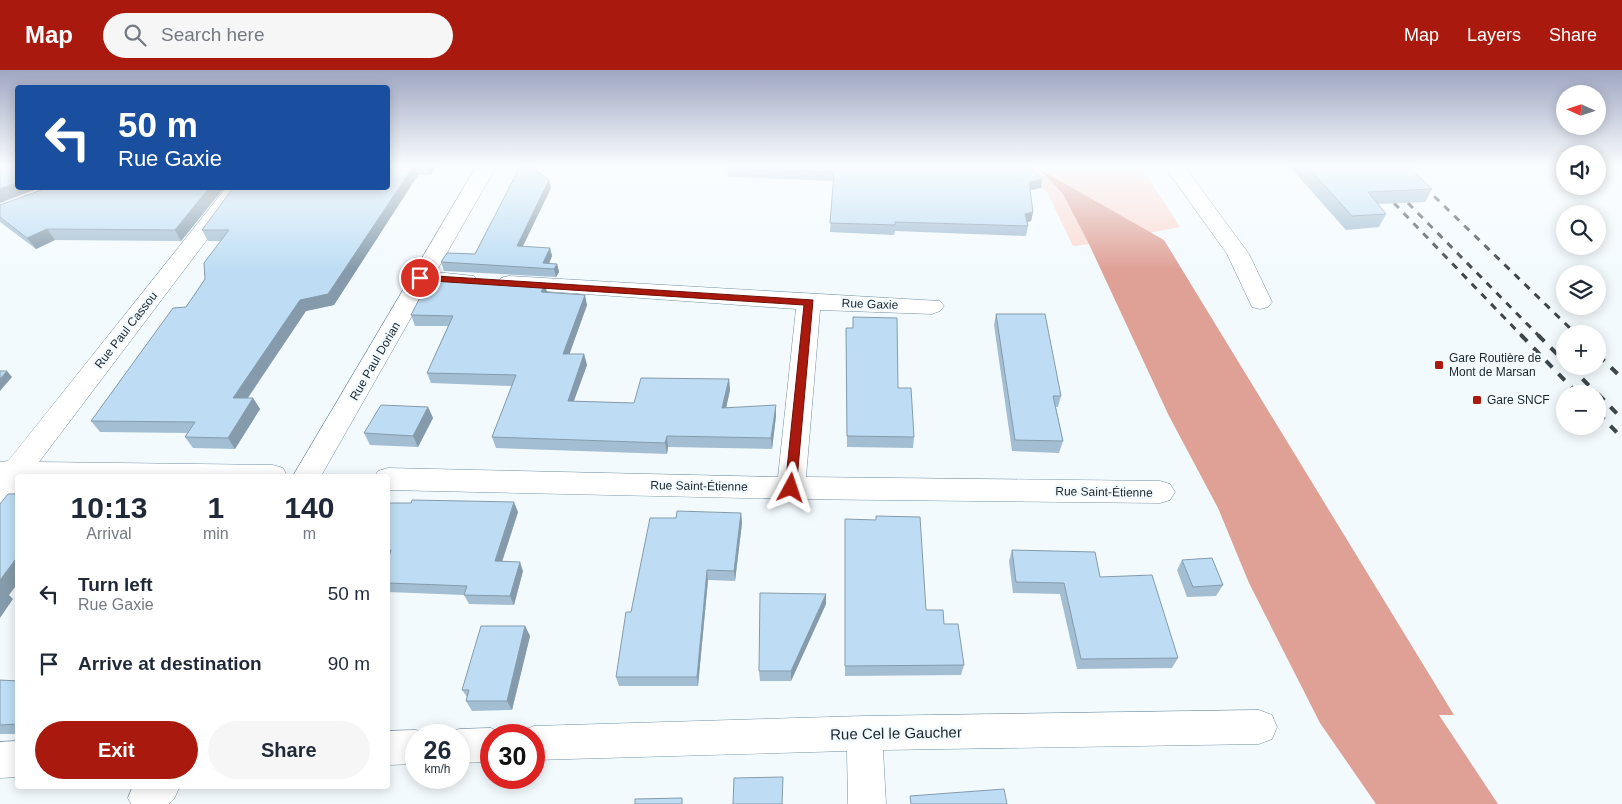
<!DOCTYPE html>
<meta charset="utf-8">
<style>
body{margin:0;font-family:Helvetica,sans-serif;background:#f6f6f7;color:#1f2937;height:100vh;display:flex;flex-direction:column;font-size:19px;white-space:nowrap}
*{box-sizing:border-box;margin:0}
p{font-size:16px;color:#747a83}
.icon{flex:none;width:28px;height:28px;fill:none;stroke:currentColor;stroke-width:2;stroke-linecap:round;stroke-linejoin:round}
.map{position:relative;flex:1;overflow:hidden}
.panel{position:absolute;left:15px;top:404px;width:375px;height:315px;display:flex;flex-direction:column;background:#fff;border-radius:5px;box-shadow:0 2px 12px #0003}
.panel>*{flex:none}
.guide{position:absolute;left:15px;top:15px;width:375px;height:105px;border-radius:5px;box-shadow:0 2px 12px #0003;background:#1a4fa0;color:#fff;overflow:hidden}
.needle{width:32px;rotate:273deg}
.buttons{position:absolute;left:1556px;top:15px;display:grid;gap:10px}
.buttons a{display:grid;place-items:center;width:50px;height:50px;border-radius:50%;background:#fff;box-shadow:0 2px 12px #0003;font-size:25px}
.speed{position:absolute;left:405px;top:654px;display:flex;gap:10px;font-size:25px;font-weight:700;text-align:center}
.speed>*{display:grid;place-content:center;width:65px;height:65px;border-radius:50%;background:#fff;box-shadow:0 2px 12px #0003;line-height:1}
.speed small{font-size:12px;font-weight:400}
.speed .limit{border:8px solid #d22;background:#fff;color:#111}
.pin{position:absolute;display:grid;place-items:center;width:42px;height:42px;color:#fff;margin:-21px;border:2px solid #fff;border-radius:50%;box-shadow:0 1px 5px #0007}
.me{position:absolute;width:55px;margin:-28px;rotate:5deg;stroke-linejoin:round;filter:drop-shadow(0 0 4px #0008)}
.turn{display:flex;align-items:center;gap:18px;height:105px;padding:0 20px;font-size:22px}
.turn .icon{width:65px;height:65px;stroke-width:2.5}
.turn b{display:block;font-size:35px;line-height:42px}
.eta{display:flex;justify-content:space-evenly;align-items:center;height:85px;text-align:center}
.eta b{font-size:30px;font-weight:700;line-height:35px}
.action{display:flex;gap:10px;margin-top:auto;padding:10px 20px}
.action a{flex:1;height:58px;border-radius:30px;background:#aa190d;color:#fff;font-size:20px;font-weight:700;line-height:58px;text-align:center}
.action a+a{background:#f6f6f7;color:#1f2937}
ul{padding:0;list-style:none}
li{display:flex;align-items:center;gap:15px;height:70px;padding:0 20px}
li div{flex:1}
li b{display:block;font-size:19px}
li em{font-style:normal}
header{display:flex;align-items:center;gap:30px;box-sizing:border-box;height:70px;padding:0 25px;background:#aa190d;color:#fff}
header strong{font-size:24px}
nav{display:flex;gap:28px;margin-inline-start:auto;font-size:18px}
.search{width:350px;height:45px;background:#f6f6f7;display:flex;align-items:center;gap:12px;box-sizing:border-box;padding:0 18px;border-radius:28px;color:#747a83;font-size:19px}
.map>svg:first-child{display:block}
</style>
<header>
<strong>Map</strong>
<div class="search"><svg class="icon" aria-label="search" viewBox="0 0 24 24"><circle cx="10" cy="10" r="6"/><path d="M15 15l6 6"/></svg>Search here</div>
<nav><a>Map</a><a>Layers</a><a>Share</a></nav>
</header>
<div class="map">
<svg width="1622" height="734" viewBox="0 0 1622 734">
<rect width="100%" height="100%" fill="#f3fafe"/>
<polygon fill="#fbd9d2" points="1018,97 1141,97 1180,157 1099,173 1073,176 1047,122"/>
<polygon fill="#dfa196" points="1039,99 1164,170 1454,645 1439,645 1498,734 1376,734 1320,653 1249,513 1218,438 1169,346 1088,172 1063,124"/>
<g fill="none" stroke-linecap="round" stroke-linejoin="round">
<g stroke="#728fa4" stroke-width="1">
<g id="street">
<polygon points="476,97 496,97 436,202 474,206 478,211 474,216 466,218 429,216 321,406 293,406"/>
<polygon points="1165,97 1185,97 1249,184 1272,232 1268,237 1260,239 1252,237 1227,184"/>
<path d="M 226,118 L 246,118 L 39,392 L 273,395 L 283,398 L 287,406 L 18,406 C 18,421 15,428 0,433 L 0,392 L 8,391 Z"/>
<polygon points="509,206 940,231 944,236 940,241 932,244 820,240 806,407 1160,411 1170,414 1175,422 1170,430 1160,433 791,429 388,420 388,406 375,406 378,401 388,398 778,407 796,239 501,218 497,213 501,208"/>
<polygon points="1259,640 1272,645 1277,657 1272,669 1259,674 883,680 886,734 848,734 847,681 534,690 534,665 519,665 521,661 534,656 864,646"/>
<polygon points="491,658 505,665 491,665 491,692 459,693 459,665 446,664 459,659"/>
<polygon points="416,660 429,665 416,665 416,694 388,695 388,661"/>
<polygon points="18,671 18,707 0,708 0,672"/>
<polygon points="133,716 180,716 174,729 169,734 131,734 128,728"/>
</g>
</g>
<use href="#street" fill="#fff" fill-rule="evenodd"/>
<g stroke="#3c474e" stroke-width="3" stroke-dasharray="7 7" stroke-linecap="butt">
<polyline points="1404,97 1576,264"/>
<polyline points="1394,133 1522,266"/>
<polyline points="1408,133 1539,266"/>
</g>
<g stroke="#3c474e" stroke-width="4" stroke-dasharray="9 9" stroke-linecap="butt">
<polyline points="1521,265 1578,324"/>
<polyline points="1538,265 1565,292"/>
<polyline points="1598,285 1622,308"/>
<polyline points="1570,296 1597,324"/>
<polyline points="1598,324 1622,349"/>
<polyline points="1598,343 1622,368"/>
</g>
</g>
<g fill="#a3bed2">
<polygon points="388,97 436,97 430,105 418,105 334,235 306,241 248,328 253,328 260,339 235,379 193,378 185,367 188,363 100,362 91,351 186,237 205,209 221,171 208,171 202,160"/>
<polygon points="1030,97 1041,118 1030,120 1033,142 1031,151 1027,152 1028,156 1026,166 895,161 894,165 830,162 834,111 728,107 727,99"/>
<polygon points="1290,97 1409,97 1432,119 1425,132 1378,134 1386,144 1379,157 1346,160"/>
<polygon points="549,110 551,118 523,176 550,178 552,186 549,194 557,194 559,202 556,207 444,201 441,192 475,184"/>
<polygon points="47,118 224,118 181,171 55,170 36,179 0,152 0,135"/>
<polygon points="545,215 547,223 587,235 569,284 584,284 587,295 574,331 634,333 729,309 730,320 726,337 776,346 772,379 668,377 667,384 496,378 492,367 512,316 431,313 427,303 448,256 415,256 411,245"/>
<polygon points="996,244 1061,326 1058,337 1056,337 1063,371 1059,383 1012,381 994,255"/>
<polygon points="846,258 898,318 914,367 913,378 847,377"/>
<polygon points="428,337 433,348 418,377 370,375 364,363"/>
<polygon points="388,433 518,442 502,492 523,501 514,535 469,534 464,525 388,522"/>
<polygon points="741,443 742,453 735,511 708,510 698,616 619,616 616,607 631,542"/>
<polygon points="845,449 926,540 944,554 964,595 961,605 845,606"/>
<polygon points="1012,480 1100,507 1178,588 1172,598 1077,599 1060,524 1013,523 1009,491"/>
<polygon points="1182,490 1223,515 1216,526 1187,527 1177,500"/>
<polygon points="826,534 791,611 760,611 759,601"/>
<polygon points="525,556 530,566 512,640 472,641 466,631 467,627 462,620"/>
<polygon points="0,610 18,611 18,664 0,664"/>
</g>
<g fill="#859bab">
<polygon points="413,97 415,97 418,105 334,235 306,241 240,339 233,328 300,230"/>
<polygon points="427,97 436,97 430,105"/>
<polygon points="1042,109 1041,118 1027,121 1029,112"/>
<polygon points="549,110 551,118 519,184 517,176"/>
<polygon points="18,112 18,118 39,118 0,133 0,119"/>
<polygon points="209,118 224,118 181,171 175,160"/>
<polygon points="1033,142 1031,151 1023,153 1025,144"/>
<polygon points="47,159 55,170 36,179 27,168"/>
<polygon points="550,178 552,186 547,198 543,193"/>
<polygon points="557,194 559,202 556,207 554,199"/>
<polygon points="545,215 548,225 541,222"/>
<polygon points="585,225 587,235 566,294 563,284"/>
<polygon points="584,284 587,295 570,341 568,331"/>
<polygon points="7,301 12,307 0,321 0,309"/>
<polygon points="729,309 730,320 724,348 722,338"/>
<polygon points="253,328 260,339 235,379 228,368"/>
<polygon points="776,335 776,346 772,379 771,368"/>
<polygon points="428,337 433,348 418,377 413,366"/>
<polygon points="667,366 668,377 667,384 665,373"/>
<polygon points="514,432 518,442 499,501 495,491"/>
<polygon points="741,443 742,453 735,511 734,501"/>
<polygon points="18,486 18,513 9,525 13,529 0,548 0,510"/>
<polygon points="520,492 523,501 514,535 510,526"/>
<polygon points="707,500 708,510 698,616 697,607"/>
<polygon points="826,524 826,534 791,611 791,601"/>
<polygon points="525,556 530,566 512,640 507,631"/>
</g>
<g fill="#beddf4" stroke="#859bab">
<polygon points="0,97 18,97 18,112 0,119"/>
<polygon points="388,97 413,97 328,224 300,230 233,328 253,328 228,368 185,367 195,352 91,351 173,238 186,237 205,209 204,193 229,160 202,160 233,118 388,118"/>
<polygon points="520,97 531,97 549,110 517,176 550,178 543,193 557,194 554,199 441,192 447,183 475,184"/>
<polygon points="727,97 1030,97 1042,109 1029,112 1033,142 1025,144 1028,156 895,152 895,155 830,153 834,102 727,99"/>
<polygon points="1308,97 1409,97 1432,119 1368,122 1386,144 1352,146"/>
<polygon points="47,118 209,118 175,160 47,159 27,168 0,147 0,135"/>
<polygon points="430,208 545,215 541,222 585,225 563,284 584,284 568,331 634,333 641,308 729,309 722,338 776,335 771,368 667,366 665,373 492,367 516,305 427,303 453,246 411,245"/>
<polygon points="996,244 1045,244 1061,326 1053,326 1063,371 1015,370"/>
<polygon points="853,247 897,248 898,318 911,318 914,367 847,366 846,258 853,258"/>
<polygon points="0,301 7,301 0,309"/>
<polygon points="381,335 428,337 413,366 364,363"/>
<polygon points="8,424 18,424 18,486 0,510 0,434"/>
<polygon points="412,430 514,432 495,491 520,492 510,526 464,525 467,516 388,513 388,490 391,480 388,480 388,433 411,433"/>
<polygon points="677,441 741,443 734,501 707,500 697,607 616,607 626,542 631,542 650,448 676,448"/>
<polygon points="876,446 920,447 926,540 943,540 944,554 958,554 964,595 845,596 845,449 876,450"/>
<polygon points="1012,480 1095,482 1100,507 1152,505 1178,588 1081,589 1064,513 1016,512"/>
<polygon points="1212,488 1223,515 1193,517 1182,490"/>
<polygon points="760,523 826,524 791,601 759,601"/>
<polygon points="481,556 525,556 507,631 466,631 469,620 462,620"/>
<polygon points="0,610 18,611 18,654 0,655"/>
<polygon points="783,707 782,734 733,734 734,708"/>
<polygon points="1004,719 1007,734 911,734 910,726"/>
<polygon points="682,728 682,734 635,734 635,729"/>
</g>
<linearGradient id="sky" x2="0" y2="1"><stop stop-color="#9fa7c2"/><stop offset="0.48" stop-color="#fafdff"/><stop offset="1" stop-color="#fafdff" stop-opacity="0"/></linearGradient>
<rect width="1622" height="200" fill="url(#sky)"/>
<polygon fill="#aa190d" stroke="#6e1008" points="420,205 813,230 796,421 787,421 785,418 804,235 417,210 415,208"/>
<g fill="#aa190d" stroke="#f3fafe" stroke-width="2">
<rect x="1434" y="290" width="10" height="10" rx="2.5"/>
<rect x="1472" y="325" width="10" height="10" rx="2.5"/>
</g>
<g text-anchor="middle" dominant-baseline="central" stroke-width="4.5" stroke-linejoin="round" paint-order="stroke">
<g font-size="12" fill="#1a262e" stroke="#f3fafe">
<text transform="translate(870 234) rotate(2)">Rue Gaxie</text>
<text transform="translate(126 260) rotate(-52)">Rue Paul Cassou</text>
<text transform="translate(375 291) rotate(-60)">Rue Paul Dorian</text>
<text transform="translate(699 416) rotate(1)">Rue Saint-Étienne</text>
<text transform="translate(1104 422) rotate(1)">Rue Saint-Étienne</text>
</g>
<g font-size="12" fill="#1a262e" stroke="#f3fafe" text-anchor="start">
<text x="1449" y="288">Gare Routière de<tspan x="1449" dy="14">Mont de Marsan</tspan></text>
<text x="1487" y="330">Gare SNCF</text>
</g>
<g font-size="15" fill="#1a262e" stroke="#f3fafe">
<text transform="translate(896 663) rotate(-1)">Rue Cel le Gaucher</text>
</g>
</g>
</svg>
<div class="buttons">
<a><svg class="needle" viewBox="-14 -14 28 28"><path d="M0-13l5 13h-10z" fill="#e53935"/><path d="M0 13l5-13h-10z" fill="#747a83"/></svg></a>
<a><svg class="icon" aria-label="sound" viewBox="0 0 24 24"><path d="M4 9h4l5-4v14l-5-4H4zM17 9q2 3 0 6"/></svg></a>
<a><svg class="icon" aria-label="search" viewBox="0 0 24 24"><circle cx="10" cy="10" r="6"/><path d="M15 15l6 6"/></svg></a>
<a><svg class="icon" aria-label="layers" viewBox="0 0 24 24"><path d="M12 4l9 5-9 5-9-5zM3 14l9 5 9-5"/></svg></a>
<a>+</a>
<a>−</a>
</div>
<div class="speed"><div>26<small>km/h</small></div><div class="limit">30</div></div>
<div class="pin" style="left:420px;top:208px;background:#d93025"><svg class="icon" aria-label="arrive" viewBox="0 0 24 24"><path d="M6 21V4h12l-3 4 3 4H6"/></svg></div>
<svg class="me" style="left:791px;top:418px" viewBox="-20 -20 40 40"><path d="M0-17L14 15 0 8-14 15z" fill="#aa190d" stroke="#fff" stroke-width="4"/></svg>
<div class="guide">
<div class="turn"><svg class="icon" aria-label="left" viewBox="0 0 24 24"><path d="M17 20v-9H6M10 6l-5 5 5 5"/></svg><div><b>50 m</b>Rue Gaxie</div></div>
</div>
<section class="panel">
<div class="eta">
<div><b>10:13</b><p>Arrival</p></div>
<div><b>1</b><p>min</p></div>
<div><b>140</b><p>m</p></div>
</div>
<ul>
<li><svg class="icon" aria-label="left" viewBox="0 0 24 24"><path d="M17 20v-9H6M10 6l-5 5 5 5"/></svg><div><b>Turn left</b><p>Rue Gaxie</p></div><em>50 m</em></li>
<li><svg class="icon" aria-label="arrive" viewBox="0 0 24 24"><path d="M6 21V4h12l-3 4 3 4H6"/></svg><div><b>Arrive at destination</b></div><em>90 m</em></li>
</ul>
<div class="action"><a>Exit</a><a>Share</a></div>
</section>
</div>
